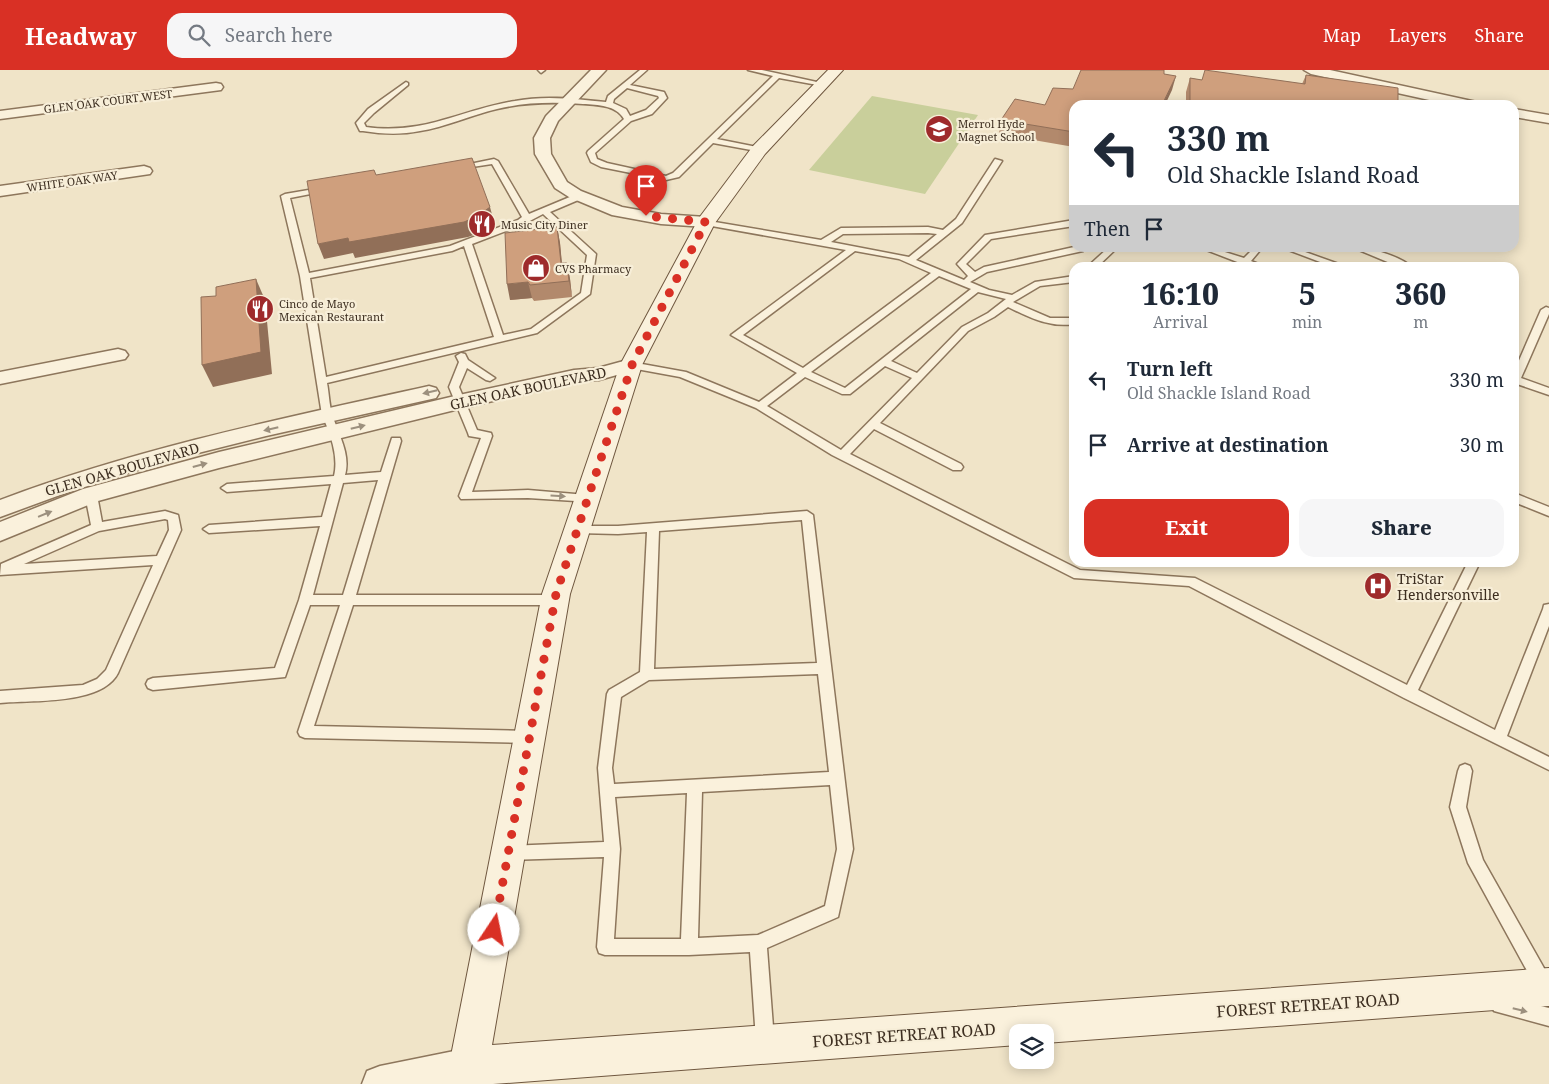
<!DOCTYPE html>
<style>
body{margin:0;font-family:"Noto Serif",serif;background:#f6f6f7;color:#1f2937;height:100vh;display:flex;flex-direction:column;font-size:19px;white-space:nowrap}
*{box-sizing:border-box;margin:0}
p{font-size:16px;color:#747a83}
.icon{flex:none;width:28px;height:28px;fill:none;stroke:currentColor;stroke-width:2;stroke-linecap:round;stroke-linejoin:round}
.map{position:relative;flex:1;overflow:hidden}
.side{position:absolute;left:1069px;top:192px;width:450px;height:305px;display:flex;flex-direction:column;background:#fff;border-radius:15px;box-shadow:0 2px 12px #0003}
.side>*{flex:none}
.top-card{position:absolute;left:1069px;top:30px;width:450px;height:152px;border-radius:15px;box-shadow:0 2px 12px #0003;background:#fff;color:#1f2937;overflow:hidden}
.buttons{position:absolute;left:1009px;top:954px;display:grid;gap:10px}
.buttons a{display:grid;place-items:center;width:45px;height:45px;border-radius:10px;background:#fff;box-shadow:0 2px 12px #0003;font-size:25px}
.pin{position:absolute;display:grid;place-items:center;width:42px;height:42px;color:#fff;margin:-51px -21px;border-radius:50% 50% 50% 0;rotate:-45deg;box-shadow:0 0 5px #0007}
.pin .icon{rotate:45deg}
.me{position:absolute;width:55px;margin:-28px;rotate:11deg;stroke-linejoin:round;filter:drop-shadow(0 0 4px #0008)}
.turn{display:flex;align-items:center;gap:18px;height:105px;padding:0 15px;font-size:22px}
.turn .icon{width:65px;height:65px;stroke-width:2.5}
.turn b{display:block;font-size:35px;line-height:42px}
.then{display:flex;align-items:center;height:48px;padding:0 15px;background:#0003;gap:10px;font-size:19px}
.eta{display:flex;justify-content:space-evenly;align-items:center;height:85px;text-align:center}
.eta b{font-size:30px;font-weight:800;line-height:35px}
.button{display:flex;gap:10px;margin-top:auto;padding:10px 15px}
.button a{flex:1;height:58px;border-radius:15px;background:#d93025;color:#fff;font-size:20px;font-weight:800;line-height:58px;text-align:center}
.button a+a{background:#f6f6f7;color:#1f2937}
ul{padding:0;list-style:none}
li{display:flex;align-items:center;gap:15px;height:65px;padding:0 15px}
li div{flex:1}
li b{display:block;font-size:19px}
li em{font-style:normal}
header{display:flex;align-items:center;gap:30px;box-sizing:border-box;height:70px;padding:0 25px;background:#d93025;color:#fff}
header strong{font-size:24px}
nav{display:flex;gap:28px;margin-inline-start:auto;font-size:18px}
.search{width:350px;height:45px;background:#f6f6f7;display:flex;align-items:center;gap:12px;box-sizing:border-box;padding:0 18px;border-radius:15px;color:#747a83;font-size:19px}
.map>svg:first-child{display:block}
</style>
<header>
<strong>Headway</strong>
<div class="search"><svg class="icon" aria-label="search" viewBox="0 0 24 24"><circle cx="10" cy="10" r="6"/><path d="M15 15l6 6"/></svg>Search here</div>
<nav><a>Map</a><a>Layers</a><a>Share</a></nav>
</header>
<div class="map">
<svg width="1549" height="1014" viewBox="0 0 1549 1014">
<rect width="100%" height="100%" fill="#f0e4c8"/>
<polygon fill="#c9cf9b" points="872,26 978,45 925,124 809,100"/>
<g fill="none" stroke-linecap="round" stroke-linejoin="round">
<g stroke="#8d765c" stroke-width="3">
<g id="lane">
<polygon points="538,0 545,0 541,3"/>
<path d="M 640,0 L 647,0 L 630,15 L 664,22 L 667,28 L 652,44 L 631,51 L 595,83 L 597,89 L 607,93 L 666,106 L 673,103 L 773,6 L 748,0 L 762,0 L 826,14 L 823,16 L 779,8 L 717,69 L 762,78 L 762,82 L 713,73 L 679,107 L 666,110 L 601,97 L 591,92 L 587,83 L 588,81 L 624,49 C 616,35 598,35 583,34 C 554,32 526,32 497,39 C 471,45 446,57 420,61 C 400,65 382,64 363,61 L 360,61 L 356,53 L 368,39 L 406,12 L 408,13 L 408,15 L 374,43 L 364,53 L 366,57 C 425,65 460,40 515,31 C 545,25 576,29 606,32 L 608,26 ZM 627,18 L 658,26 L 659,28 L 646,40 L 630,46 L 626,39 L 613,33 L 614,29 Z"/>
<path d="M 494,89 L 498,91 L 529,144 L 577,124 L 583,124 L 583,128 L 550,142 L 596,184 L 590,224 L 537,263 L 327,313 C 329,323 329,334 332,344 C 338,364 351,384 345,405 L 381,402 L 392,368 L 400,368 L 401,371 L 356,525 L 555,525 L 560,527 L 561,530 L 560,533 L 555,535 L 353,535 L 314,656 L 530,661 L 535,663 L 537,667 L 535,671 L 530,673 L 305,668 L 300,666 L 298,662 L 340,535 L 310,535 L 285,607 L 153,620 L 148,618 L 146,614 L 148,610 L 153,608 L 275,598 L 299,530 L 320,456 L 209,463 L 203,459 L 209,455 L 322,447 L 331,414 L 227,422 L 221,418 L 227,414 L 334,406 C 339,386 330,363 322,345 L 300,206 L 281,126 L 285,124 L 326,117 L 330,119 L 326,121 L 290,128 L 309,203 L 450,176 L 518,150 L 522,147 L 492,94 L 459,99 L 455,97 ZM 543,144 L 587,185 L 581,223 L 531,259 L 503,265 L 472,174 L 524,154 ZM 464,176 L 494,267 L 326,307 L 310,208 L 452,181 ZM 378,410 L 343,525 L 313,525 L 343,413 Z"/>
<path d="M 995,89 L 1002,91 L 962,153 L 916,190 L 964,210 L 968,206 L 957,194 L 985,165 L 1074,150 L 1074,156 L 991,169 L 966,194 L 975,202 L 984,197 L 1074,177 L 1087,178 L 1083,181 L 987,202 L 970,212 L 989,220 L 1012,225 L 1035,212 L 1074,206 L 1074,212 L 1040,216 L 1013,232 L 1050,248 L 1074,248 L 1074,254 C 1049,258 1029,247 1008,237 L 994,247 L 968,261 L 880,353 L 961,394 L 963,397 L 961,400 L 953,400 L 874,359 L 850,384 L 1080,500 L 1195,508 L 1407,615 L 1468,492 L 1480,492 L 1418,620 L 1495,660 L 1543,539 L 1544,535 L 1549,534 L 1549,556 L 1507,666 L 1549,687 L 1549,700 L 1404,628 L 1189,516 L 1074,508 L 832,385 L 756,338 L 680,307 L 631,298 L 626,295 L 631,292 L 686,302 L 759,332 L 797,303 L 731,265 L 846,180 L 706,155 L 703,154 L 703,150 L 821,170 L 841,158 L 928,157 L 943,160 L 956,149 ZM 928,163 L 937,164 L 909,187 L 831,172 L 843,164 ZM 855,181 L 899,189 L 931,203 L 803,298 L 743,265 ZM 939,206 L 971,219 L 845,318 L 811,302 ZM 978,222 L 1006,229 L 988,243 L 962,257 L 917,303 L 891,291 ZM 885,296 L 912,308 L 841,380 L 767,336 L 805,307 L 842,324 L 850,324 Z"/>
<polygon points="1108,178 1117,178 1096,198 1086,198"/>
<polygon points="1201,178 1212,178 1244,188 1254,178 1262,178 1251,191 1268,198 1247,195 1246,198 1239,198 1240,193"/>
<polygon points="1283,178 1294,178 1350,198 1336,198"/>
<path d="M 1354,178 C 1368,176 1402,187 1413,198 L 1402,198 Z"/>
<polygon points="1546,237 1549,238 1549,244 1521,308 1549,318 1549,325 1514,313 1514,302 1541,240"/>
<polygon points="461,283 465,284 468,290 495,308 490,311 486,310 467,298 459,317 477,360 491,363 492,366 472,422 528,420 587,425 593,429 591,432 528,428 461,429 459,426 481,368 469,366 468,363 449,317 459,292 456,286"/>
<path d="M 91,421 L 97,425 L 102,452 L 165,441 L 178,445 L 181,460 L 118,603 C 102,635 32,630 0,633 L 0,621 L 83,615 L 97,609 L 106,600 L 153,495 L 0,505 L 1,494 L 91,455 L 85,425 ZM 165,449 L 168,450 L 169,460 L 157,486 L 24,494 L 99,461 Z"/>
<polygon points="1514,423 1549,437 1549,446 1514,432"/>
<path d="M 807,441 L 813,445 L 853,779 L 838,847 L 767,878 L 774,970 L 771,976 L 765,979 L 759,976 L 756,970 L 750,882 L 689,885 L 605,885 L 599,883 L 597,877 L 604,787 L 508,790 L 502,788 L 500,783 L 502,778 L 508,776 L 604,772 L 598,698 L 607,624 L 609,620 L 640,602 L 647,462 L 618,464 L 577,463 L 573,462 L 571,459 L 573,456 L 618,456 ZM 802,450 L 817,593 L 654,599 L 659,461 ZM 818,604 L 829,702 L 614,714 L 612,698 L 621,627 L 649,610 ZM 830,715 L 837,779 L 825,836 L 758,865 L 698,868 L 702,722 ZM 687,723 L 681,869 L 614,869 L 620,779 L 615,727 Z"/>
<polygon points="1465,694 1470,696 1472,701 1466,737 1483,790 1549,907 1549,919 1543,922 1537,919 1468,793 1450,737 1458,701 1460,696"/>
<polygon points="1500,926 1549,938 1549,956 1494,941 1491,935 1494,929"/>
</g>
</g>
<g stroke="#8d765c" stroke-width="3">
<g id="street">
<polygon points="591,0 606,0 558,51 550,68 551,84 567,112 581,121 622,137 661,144 706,147 712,148 715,152 712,156 706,157 661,154 612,145 569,127 555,118 535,84 534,68 546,46"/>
<polygon points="1304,0 1330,0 1472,31 1477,32 1479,35 1452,35 1311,4"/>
<polygon points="216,13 221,14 223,17 221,20 0,49 0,41"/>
<polygon points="1514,39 1549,45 1549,53 1514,47"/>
<polygon points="144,96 150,98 152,101 150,104 0,126 0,116"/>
<polygon points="118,279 125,281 128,285 125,289 0,314 0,302"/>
<polygon points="631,289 638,291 641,295 638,299 599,310 574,312 459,339 219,398 98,431 0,471 0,452 83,419 219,382 459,325 574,300 598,298"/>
<path d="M 429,316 L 436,318 L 439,323 L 436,328 L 266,366 L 162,392 L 60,425 L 0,447 L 0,430 C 139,378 284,348 429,316 Z"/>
<polygon points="469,978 482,983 487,996 482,1009 469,1014 362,1014 367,1001 380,996"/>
</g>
</g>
<g stroke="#6f573f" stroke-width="2">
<polygon id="secondary" points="828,0 843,0 765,84 715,153 642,295 570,524 492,975 1549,898 1549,936 1045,973 1045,962 1018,962 1018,975 493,1014 442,1014 449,996 542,524 620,295 699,148 753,76"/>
</g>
<use href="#lane" fill="#faf1dc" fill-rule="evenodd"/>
<use href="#street" fill="#faf1dc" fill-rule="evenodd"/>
<use href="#secondary" fill="#faf1dc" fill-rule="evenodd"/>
</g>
<g fill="#b2896c">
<polygon points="1164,4 1172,20 1074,35 1074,77 999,64 1001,50 1045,35 1073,19"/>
<polygon points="1306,5 1398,35 1186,35 1186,22 1190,8 1202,10 1302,14"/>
<polygon points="557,157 560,173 562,193 567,193 570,209 572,227 534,231 532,228 510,230"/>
</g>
<g fill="#916f58">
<polygon points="1176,6 1172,20 1165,35 1162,35"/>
<polygon points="490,137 494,152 482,162 468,167 355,188 353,183 324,189 318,174"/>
<polygon points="557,157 560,173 563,208 561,193"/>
<polygon points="567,193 570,209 572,227 569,211"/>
<polygon points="256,209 265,230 272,304 213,317 202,295"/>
<polygon points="528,212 532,228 510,230 507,214"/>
</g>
<g fill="#cf9f7d" stroke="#916f58">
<polygon points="1081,0 1164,0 1164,4 1176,6 1162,35 1074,35 1074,62 1001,50 1015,29 1045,35 1053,18 1073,19"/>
<polygon points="1205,0 1305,14 1306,5 1398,18 1398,35 1190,35 1190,8 1202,10"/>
<polygon points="472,88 490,137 478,146 464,152 349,172 348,168 318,174 307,111 374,100 376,105"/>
<polygon points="557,157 561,193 567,193 569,211 530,215 528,212 507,214 505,163"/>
<polygon points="256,209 261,282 202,295 201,227 216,226 216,217"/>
</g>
<defs><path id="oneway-solid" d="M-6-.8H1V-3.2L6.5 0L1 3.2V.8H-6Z" transform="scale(1.25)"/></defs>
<g fill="#9c907e">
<use href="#oneway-solid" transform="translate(430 322) rotate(167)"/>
<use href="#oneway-solid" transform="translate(358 357) rotate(-14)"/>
<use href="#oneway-solid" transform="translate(271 359) rotate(167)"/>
<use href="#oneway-solid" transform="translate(200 395) rotate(-15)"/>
<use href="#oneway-solid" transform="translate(558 426) rotate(4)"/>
<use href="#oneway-solid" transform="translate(45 444) rotate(-22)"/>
<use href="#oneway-solid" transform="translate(1520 940) rotate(14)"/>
</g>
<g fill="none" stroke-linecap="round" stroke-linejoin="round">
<polyline stroke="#d93025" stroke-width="9" stroke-dasharray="0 16.2" points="494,860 556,524 632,295 706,152 646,146"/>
</g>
<defs>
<g id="school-disc" transform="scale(1.4375)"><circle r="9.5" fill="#9e2a2b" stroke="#f7eed8"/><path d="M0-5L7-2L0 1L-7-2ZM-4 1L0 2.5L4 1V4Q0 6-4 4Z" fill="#fff"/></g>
<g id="restaurant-disc" transform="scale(1.4375)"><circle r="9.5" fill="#9e2a2b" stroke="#f7eed8"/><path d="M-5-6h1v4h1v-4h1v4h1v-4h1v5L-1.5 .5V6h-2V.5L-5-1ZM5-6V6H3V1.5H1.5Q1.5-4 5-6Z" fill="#fff"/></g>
<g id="shop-disc" transform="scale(1.4375)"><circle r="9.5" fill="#9e2a2b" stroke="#f7eed8"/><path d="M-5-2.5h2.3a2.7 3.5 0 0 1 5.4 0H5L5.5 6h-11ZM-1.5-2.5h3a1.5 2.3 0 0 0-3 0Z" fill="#fff"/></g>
<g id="hospital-disc" transform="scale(1.4375)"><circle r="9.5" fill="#9e2a2b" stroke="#f7eed8"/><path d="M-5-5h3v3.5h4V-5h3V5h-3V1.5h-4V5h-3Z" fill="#fff"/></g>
</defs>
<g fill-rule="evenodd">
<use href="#school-disc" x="939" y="59"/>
<use href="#restaurant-disc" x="482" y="154"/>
<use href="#shop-disc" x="536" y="198"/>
<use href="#restaurant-disc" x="260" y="239"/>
<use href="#hospital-disc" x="1378" y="516"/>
</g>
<g text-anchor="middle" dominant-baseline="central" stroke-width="4.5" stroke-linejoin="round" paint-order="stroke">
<g font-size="11" fill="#3d2e20" stroke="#f7eed8">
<text transform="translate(108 31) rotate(-7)">GLEN OAK COURT WEST</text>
<text transform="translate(72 111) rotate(-8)">WHITE OAK WAY</text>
</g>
<g font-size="11" fill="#3d2e20" stroke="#f7eed8" text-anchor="start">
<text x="958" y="53">Merrol Hyde<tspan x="958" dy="13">Magnet School</tspan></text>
<text x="501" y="154">Music City Diner</text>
<text x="555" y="198">CVS Pharmacy</text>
<text x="279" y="233">Cinco de Mayo<tspan x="279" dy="13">Mexican Restaurant</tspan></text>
</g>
<g font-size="14" fill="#3d2e20" stroke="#f7eed8">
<text transform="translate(528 318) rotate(-12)">GLEN OAK BOULEVARD</text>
<text transform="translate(122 399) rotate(-16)">GLEN OAK BOULEVARD</text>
</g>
<g font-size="14" fill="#3d2e20" stroke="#f7eed8" text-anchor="start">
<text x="1397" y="508">TriStar<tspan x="1397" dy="16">Hendersonville</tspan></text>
</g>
<g font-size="16" fill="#3d2e20" stroke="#f7eed8">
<text transform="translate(1308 935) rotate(-4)">FOREST RETREAT ROAD</text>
<text transform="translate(904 965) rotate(-4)">FOREST RETREAT ROAD</text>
</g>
</g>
</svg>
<div class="buttons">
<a><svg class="icon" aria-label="layers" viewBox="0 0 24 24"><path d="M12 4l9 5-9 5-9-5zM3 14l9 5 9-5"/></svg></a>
</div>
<div class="pin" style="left:646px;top:146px;background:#d93025"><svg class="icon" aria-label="arrive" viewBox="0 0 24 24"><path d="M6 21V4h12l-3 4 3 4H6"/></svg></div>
<svg class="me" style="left:494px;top:860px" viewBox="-20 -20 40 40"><circle r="19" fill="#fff"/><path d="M0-13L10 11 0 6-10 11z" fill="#d93025"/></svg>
<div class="top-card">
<div class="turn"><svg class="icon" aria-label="left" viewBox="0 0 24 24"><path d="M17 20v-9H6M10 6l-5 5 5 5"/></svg><div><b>330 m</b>Old Shackle Island Road</div></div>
<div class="then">Then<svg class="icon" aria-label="arrive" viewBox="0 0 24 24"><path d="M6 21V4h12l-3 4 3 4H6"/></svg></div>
</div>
<section class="side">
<div class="eta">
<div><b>16:10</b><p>Arrival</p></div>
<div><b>5</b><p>min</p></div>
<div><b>360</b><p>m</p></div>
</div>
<ul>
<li><svg class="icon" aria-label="left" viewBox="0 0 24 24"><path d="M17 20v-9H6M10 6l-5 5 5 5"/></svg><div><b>Turn left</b><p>Old Shackle Island Road</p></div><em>330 m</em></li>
<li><svg class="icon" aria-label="arrive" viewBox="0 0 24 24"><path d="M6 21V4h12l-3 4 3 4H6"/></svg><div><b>Arrive at destination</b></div><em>30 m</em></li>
</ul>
<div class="button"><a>Exit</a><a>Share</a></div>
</section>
</div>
